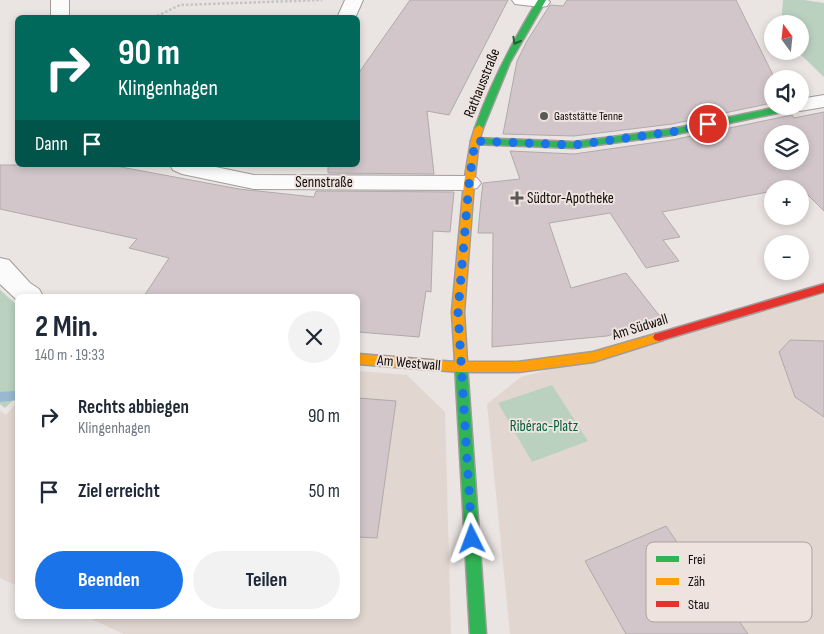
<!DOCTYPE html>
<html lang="de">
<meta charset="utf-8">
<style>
body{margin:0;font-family:"Sofia Sans Condensed",sans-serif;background:#f2f2f3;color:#1f2937;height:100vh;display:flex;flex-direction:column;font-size:19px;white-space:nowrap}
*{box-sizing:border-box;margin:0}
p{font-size:16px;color:#747a83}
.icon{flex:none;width:28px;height:28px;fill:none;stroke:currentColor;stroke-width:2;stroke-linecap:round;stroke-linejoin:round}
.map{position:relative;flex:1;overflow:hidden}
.side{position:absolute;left:15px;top:294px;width:345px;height:325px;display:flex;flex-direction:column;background:#fff;border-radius:8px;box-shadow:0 2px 8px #0003}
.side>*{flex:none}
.banner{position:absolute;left:15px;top:15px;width:345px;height:152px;border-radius:8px;box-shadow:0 2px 8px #0003;background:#00695c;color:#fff;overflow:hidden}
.needle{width:32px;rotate:345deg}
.buttons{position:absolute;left:764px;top:15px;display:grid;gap:10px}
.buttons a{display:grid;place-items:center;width:45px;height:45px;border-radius:50%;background:#fff;box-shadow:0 2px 8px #0003;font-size:25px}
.pin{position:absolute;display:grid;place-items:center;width:42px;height:42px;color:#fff;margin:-21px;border:2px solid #fff;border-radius:50%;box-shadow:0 1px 5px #0007}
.me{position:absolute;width:55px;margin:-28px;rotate:357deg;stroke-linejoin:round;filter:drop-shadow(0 0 4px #0008)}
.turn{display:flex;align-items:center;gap:18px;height:105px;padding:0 20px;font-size:22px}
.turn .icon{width:65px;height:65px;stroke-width:2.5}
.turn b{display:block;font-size:35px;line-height:42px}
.then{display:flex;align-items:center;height:48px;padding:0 20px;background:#0003;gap:10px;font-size:19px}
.round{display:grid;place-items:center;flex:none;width:52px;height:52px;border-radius:26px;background:#f2f2f3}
.headline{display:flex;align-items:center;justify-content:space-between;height:85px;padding:0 20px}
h1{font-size:30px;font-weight:700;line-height:38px}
.cta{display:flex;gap:10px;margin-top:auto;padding:10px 20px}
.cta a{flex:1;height:58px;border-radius:30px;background:#1a73e8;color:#fff;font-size:20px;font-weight:700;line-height:58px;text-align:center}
.cta a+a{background:#f2f2f3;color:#1f2937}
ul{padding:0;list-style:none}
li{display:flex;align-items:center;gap:15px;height:75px;padding:0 20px}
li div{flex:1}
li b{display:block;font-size:19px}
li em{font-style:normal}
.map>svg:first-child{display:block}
</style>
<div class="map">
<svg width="824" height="634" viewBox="0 0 824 634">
<rect width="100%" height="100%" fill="#eae4e2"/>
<g fill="#e2d6d0">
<polygon points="824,294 824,634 510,634 487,404 521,377"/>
<polygon points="358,371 407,375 445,412 451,634 124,634 85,616 358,616"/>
<polygon points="17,403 17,586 0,578 0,411 6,415"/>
</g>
<g fill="#bad1c0">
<polygon points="783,0 804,0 824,3 824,77 797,51 800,51 800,24 781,24"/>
<polygon points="0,290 18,306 17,396 5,408 0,404"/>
<polygon points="552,385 588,441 532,462 498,403"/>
</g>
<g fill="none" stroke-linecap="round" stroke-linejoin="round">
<polygon fill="#9ab9d0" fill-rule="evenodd" points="14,391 18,392 18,400 0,402 0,392"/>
</g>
<g fill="#d2c6cb" stroke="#afabab" fill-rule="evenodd">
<polygon points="410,0 508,0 449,115 427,111 434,174 328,173 328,165 358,165 358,74"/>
<polygon points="567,0 736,0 775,79 772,79 772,103 672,124 574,136 503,134 517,61 527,41 550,5 563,6"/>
<path d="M 824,112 L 824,211 L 804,191 L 800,191 L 800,189 L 772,189 L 772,196 L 768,192 L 662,212 L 680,237 L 663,240 L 679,261 L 646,268 L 610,213 L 549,223 L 571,288 L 626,273 L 662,319 L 607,336 L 492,347 L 493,233 L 478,233 L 481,200 L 483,183 L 520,179 L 510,151 L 574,154 L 672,140 L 792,115 L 794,118 ZM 772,134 L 800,134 L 800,161 L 772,161 Z"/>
<polygon points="0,165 110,165 239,189 314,197 316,191 454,192 450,232 433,231 431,292 426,291 419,337 358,332 358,296 144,296 169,258 129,248 137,239 0,209"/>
<polygon points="790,340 824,341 824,417 795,397 779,352"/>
<polygon points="358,398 396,401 377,538 358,537"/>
<polygon points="666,526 683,551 688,547 748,634 626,634 585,561"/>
</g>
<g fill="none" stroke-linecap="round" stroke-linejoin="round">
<g stroke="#a09c9a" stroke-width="2">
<g id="street">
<rect x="51" y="0" width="18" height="18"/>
<polygon points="345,0 363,0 355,18 337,18"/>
<polygon points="512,0 548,0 550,2 547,6 541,7 515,4"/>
<polygon points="824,95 824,107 800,111 793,109 790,106 800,106 800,99"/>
<polygon points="170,165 206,165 254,175 469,176 477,178 481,183 477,188 469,190 254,189 182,174 173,170"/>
<polygon points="0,258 9,260 30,283 39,289 43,296 18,296 18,301 0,284"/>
</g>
</g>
<g stroke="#a09c9a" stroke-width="3">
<g id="fast">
<path d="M 538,0 L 546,0 L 510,62 L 483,128 L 479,131 L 476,130 L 475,128 C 491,82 513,41 538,0 Z"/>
<polygon points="783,106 800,106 796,109 672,135 574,148 475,144 471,141 475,138 574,142 672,129"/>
<polygon points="461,359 465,361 467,364 486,634 470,634 455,364 457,361"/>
</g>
</g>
<g stroke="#a09c9a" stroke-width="3">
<polygon id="slow" points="479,125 483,128 479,141 474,183 464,312 467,362 518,362 593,352 659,333 663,334 665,337 663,340 593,362 518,372 461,372 358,364 358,354 455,362 452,312 464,183 471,141 475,128"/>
</g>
<g stroke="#a09c9a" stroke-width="3">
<polygon id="jam" points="824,284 824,292 659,341 655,340 653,337 655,334 659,333"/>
</g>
<polyline stroke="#c5c4c2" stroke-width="2.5" stroke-dasharray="2.5 2" stroke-linecap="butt" points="153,18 180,5 322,0"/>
<use href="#street" fill="#fcfbfb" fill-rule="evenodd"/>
<use href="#fast" fill="#30b455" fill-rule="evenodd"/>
<use href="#slow" fill="#ff9f0a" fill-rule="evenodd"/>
<use href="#jam" fill="#e5322d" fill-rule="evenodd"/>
</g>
<defs><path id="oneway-chevron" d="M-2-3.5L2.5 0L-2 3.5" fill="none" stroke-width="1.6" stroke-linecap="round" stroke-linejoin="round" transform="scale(1.25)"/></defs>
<use stroke="#206030" href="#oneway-chevron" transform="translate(516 41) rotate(119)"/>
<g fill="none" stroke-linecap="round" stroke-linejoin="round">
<polyline stroke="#1a73e8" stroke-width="9" stroke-dasharray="0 16.2" points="472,539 458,312 469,183 475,141 574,145 672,132 708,124"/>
</g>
<g fill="#5c5856" stroke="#eee3de" stroke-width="2">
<circle cx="544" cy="116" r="5"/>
<path d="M514.5 190.5h5v5h5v5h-5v5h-5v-5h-5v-5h5z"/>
</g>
<g text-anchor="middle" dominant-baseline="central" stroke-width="4" stroke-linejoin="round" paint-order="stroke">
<g font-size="12" fill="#0f0c0a" stroke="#eee3de" text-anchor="start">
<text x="554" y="116">Gaststätte Tenne</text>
</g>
<g font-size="15" fill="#0f0c0a" stroke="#eee3de">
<text transform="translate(482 83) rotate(-68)">Rathausstraße</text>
<text x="324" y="182">Sennstraße</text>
<text transform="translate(640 327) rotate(-17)">Am Südwall</text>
<text transform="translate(409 363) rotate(5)">Am Westwall</text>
</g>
<g font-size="15" fill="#0f0c0a" stroke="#eee3de" text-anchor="start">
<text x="527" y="198">Südtor-Apotheke</text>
</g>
<g font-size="15" fill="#03613b" stroke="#eee3de">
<text x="544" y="426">Ribérac-Platz</text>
</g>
</g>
<rect x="646" y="542" width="166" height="80" rx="8" fill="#eee3de" stroke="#aba29e" stroke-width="1"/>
<rect x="656" y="556" width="23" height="6" fill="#30b455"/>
<rect x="656" y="578" width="23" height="7" fill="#ff9f0a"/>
<rect x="656" y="601" width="23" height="6" fill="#e5322d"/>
<g font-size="14" fill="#0f0c0a">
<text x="688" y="564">Frei</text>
<text x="688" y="586">Zäh</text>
<text x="688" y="609">Stau</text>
</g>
</svg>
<div class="buttons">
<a><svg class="needle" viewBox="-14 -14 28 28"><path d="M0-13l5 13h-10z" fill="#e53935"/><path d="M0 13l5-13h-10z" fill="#747a83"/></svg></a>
<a><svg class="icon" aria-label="sound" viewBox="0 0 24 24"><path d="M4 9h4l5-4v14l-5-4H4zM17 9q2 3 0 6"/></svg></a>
<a><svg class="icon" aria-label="layers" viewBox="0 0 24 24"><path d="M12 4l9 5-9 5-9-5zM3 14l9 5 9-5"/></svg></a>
<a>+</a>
<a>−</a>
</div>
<div class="pin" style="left:708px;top:124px;background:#d93025"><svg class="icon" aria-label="arrive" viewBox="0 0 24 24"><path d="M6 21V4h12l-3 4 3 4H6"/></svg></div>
<svg class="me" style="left:472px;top:539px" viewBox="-20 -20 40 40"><path d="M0-17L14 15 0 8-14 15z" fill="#1a73e8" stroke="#fff" stroke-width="4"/></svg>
<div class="banner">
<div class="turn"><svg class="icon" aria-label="right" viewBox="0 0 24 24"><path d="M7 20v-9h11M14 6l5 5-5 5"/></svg><div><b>90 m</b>Klingenhagen</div></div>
<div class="then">Dann<svg class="icon" aria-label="arrive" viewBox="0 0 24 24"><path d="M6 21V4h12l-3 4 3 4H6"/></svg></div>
</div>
<section class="side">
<div class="headline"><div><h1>2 Min.</h1><p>140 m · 19:33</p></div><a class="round"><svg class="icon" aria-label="close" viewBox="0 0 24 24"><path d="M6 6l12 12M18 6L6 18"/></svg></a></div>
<ul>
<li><svg class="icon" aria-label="right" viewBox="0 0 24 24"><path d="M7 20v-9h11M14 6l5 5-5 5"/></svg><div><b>Rechts abbiegen</b><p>Klingenhagen</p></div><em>90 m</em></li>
<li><svg class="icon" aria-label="arrive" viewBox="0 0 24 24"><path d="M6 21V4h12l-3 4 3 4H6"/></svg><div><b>Ziel erreicht</b></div><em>50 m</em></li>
</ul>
<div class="cta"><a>Beenden</a><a>Teilen</a></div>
</section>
</div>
